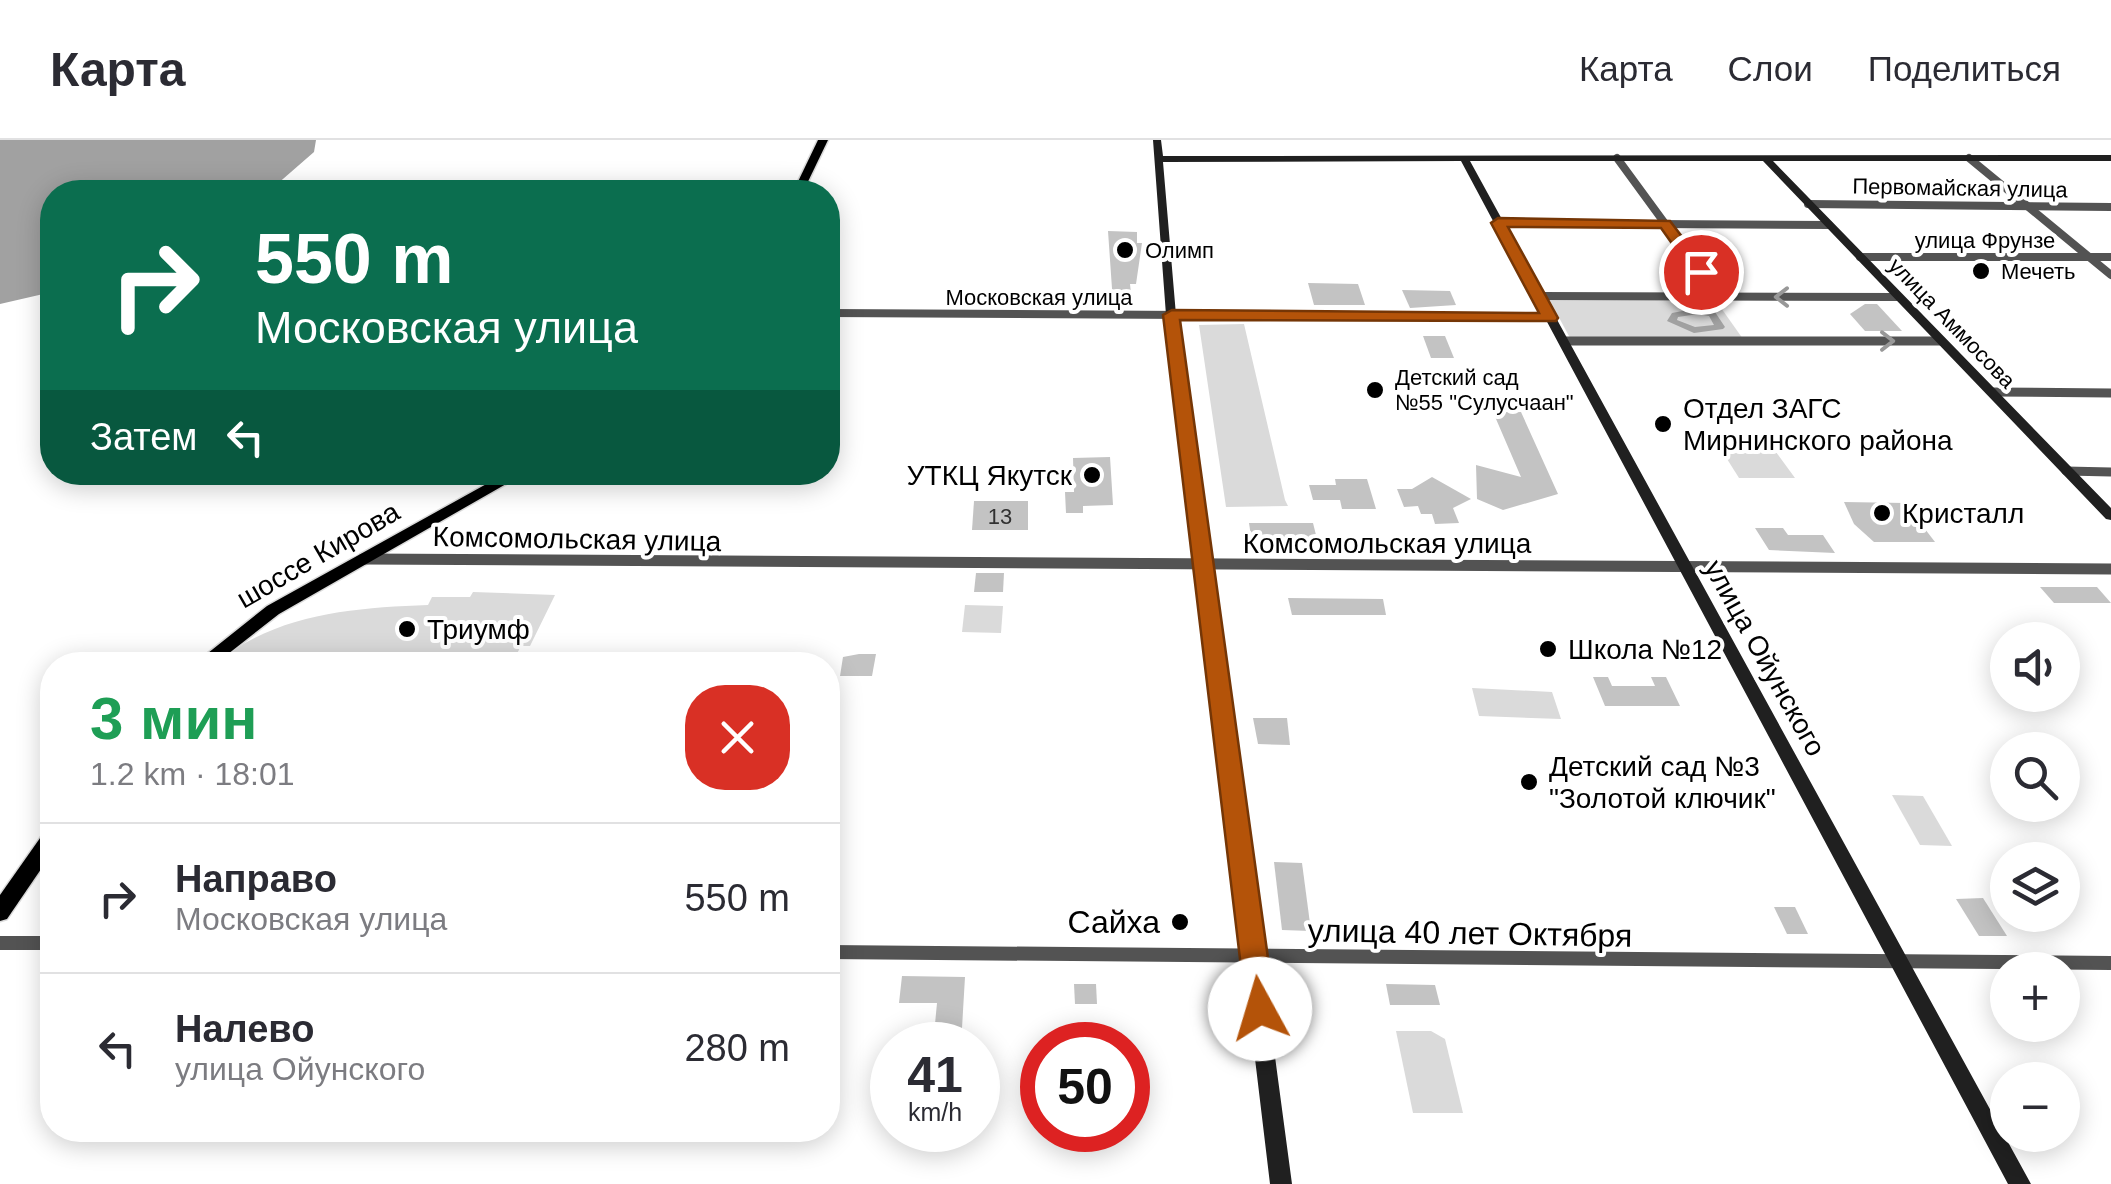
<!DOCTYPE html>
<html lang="ru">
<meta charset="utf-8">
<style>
body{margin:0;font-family:Helvetica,sans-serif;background:#f2f2f3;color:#2b2b33;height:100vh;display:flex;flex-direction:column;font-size:38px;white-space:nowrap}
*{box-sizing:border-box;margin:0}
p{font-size:32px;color:#7c7c81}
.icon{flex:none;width:55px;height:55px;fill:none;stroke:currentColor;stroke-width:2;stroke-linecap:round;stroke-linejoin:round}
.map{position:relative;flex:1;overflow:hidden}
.details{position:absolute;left:40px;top:512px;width:800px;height:490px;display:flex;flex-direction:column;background:#fff;border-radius:40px;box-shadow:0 5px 25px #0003}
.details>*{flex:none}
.banner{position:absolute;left:40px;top:40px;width:800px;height:305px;border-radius:40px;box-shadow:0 5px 25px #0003;background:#0b6e4f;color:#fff;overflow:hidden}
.buttons{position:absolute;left:1990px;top:482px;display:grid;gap:20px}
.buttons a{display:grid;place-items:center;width:90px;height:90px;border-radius:50%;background:#fff;box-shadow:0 5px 25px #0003;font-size:50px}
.speed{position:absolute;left:870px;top:882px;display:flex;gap:20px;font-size:50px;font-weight:700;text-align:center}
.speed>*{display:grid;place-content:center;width:130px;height:130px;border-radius:50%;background:#fff;box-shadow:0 5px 25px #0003;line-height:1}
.speed small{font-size:25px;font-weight:400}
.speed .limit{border:15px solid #d22;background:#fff;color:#111}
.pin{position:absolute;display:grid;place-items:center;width:85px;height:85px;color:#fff;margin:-42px;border:5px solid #fff;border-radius:50%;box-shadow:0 2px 10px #0007}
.me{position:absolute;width:110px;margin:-55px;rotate:354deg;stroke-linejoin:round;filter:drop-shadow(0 0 8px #0008)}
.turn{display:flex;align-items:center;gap:35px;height:210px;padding:0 50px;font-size:45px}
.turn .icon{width:130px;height:130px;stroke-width:2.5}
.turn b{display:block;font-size:70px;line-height:85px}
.then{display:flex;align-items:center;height:95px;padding:0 50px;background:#0003;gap:20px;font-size:38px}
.round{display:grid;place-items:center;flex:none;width:105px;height:105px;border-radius:40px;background:#f2f2f3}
.head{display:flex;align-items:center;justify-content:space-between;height:170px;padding:0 50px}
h1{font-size:60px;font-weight:800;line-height:75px;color:#1e9e55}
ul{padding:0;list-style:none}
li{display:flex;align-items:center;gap:30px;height:150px;padding:0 50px;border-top:2px solid #e1e1e2}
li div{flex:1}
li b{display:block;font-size:38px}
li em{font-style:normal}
header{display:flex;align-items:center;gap:60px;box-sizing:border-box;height:140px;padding:0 50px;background:#fff;border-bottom:2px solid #e1e1e2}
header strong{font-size:48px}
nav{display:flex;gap:55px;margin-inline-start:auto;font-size:35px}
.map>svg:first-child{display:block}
</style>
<header>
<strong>Карта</strong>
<nav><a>Карта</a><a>Слои</a><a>Поделиться</a></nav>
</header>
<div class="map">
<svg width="2111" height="1044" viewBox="0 0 2111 1044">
<rect width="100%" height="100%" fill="#fff"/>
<g fill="#dadada">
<polygon points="1548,157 1714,158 1743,199 1570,198"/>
<polygon points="1244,184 1285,360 1288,366 1226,367 1199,185"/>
<polygon points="1722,311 1776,312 1795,338 1739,338"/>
<path d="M 473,452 L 555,455 L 530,506 L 521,506 L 511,525 L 214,525 C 275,473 353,468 428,465 L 432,457 L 470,457 Z"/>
<polygon points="965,465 1003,466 1001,493 962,492"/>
<polygon points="1472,548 1552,552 1561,579 1479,576"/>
<polygon points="1892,655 1923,656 1952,706 1920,705"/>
<polygon points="1396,891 1431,891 1445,899 1463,973 1413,973"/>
</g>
<polygon fill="#a1a1a1" points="0,0 316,0 314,12 268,52 52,52 52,152 0,164"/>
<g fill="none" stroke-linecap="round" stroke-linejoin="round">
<path fill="#a1a1a1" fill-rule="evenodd" d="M 1698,168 L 1715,172 L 1725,187 L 1723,189 L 1694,193 L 1667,181 L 1672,173 ZM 1698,174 L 1709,176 L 1714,185 L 1695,187 L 1677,180 L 1678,177 Z"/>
</g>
<g fill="#c3c3c3">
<polygon points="1108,91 1137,92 1137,103 1142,103 1136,144 1130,144 1132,163 1113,163"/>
<polygon points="1308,143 1358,144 1365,165 1314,165"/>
<polygon points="1402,150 1450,151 1456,165 1410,168"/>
<polygon points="1865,164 1877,164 1902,191 1865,191 1850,174"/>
<polygon points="1423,196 1445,196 1454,218 1431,218"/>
<polygon points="1493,272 1521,272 1558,354 1503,370 1477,359 1476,325 1521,337"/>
<polygon points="1110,317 1113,365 1083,366 1083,373 1066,373 1065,352 1074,352 1073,318"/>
<polygon points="1432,337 1471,359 1453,368 1459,383 1435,384 1432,374 1421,374 1418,366 1404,367 1397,349 1412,349"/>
<polygon points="1335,339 1367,339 1376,369 1342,369 1340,360 1313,360 1309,345 1336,345"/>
<polygon points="974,361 1028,361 1028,390 972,390"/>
<polygon points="1844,362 1905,363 1935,402 1874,402 1854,384"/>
<polygon points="1249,383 1313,383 1318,403 1252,403"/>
<polygon points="1755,388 1783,388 1788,395 1823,395 1835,413 1769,410"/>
<polygon points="976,433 1004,433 1003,452 974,452"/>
<polygon points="2040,447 2097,447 2111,463 2054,463"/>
<polygon points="1288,458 1383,459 1386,475 1292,475"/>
<polygon points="859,514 876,514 872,536 840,536 843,517"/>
<polygon points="1593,537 1608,537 1612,546 1655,546 1651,537 1666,537 1680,566 1605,566"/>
<polygon points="1253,578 1287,578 1290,605 1258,604"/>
<polygon points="1274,722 1302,723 1311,791 1282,790"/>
<polygon points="1983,758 2007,796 1979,796 1956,759"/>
<polygon points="1774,767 1795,767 1808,794 1787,794"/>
<polygon points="902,836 965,837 961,905 933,905 937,863 899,863"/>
<polygon points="1074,844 1096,844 1097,864 1075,864"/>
<polygon points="1386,844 1435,845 1440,865 1390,865"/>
</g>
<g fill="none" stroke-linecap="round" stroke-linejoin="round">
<g stroke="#dbdbdb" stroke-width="3">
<g id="primary">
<polygon points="818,0 828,0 803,52 793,52"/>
<polygon points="508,332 527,332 279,474 214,525 193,525 267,466"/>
<polygon points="52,689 52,713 7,779 0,781 0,755 45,691"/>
</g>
</g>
<g stroke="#535353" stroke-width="8">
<polyline points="1617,18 1718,156"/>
<polyline points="1969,18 2111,135"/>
<polyline points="1808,64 2111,67"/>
<polyline points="1498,83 1829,85"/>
<polyline points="1860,117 2111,117"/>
<polyline points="1541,156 1897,157"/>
<polyline points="828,173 1550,177"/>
</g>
<g stroke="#535353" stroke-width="9">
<polyline points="1564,201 1940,201"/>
<polyline points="1992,252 2111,253"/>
<polyline points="2066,331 2111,332"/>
</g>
<polyline stroke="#535353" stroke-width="11" points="363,419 2111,429"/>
<g stroke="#535353" stroke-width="14">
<polyline points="0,803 52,803"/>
<polyline points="828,812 2111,823"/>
</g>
<polygon fill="#202020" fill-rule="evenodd" points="1153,0 1161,0 1163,16 2111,15 2111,21 1773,21 2111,368 2111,380 2106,379 1763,21 1470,21 2031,1044 2008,1044 1461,21 1163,22 1176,175 1292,1044 1270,1044 1166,175"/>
<use href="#primary" fill="#000" fill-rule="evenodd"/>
</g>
<defs><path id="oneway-chevron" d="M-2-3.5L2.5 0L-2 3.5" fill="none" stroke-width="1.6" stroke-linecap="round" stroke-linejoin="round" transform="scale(2.5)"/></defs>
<g stroke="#989898">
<use href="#oneway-chevron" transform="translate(1782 157) rotate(-180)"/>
<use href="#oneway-chevron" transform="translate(1887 201)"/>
</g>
<polygon fill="#b45309" stroke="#753606" stroke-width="2.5" points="1498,78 1670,81 1709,132 1695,136 1661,88 1508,87 1558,178 1556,181 1180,180 1275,869 1271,878 1260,882 1250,878 1246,869 1163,175 1172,170 1539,173 1491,83"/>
<g fill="#000" stroke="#fff" stroke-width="4">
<circle cx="1125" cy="110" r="10"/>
<circle cx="1981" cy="131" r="10"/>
<circle cx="1375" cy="250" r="10"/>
<circle cx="1663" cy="284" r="10"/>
<circle cx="1092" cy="335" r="10"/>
<circle cx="1882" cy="373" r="10"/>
<circle cx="407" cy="489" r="10"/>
<circle cx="1548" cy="509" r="10"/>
<circle cx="1529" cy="642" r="10"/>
<circle cx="1180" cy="782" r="10"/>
</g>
<g text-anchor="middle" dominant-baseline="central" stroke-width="8" stroke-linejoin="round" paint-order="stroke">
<g font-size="22" fill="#000" stroke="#fff">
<text transform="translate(1960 48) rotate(1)">Первомайская улица</text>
<text x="1985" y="100">улица Фрунзе</text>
<text x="1039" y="157">Московская улица</text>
<text transform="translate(1952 183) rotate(46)">улица Аммосова</text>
</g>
<g font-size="22" fill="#000" stroke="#fff" text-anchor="start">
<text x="1145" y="110">Олимп</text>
<text x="2001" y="131">Мечеть</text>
<text x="1395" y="237">Детский сад<tspan x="1395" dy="25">№55 "Сулусчаан"</tspan></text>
</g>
<g font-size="22" fill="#313131">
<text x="1000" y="376">13</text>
</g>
<g font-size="28" fill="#000" stroke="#fff" text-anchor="start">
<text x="1683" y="268">Отдел ЗАГС<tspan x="1683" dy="32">Мирнинского района</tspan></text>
<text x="1072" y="335" text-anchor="end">УТКЦ Якутск</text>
<text x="1902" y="373">Кристалл</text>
<text x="427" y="489">Триумф</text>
<text x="1568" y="509">Школа №12</text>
<text x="1549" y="626">Детский сад №3<tspan x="1549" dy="32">"Золотой ключик"</tspan></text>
</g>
<g font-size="28" fill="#000" stroke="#fff">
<text transform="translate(577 399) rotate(1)">Комсомольская улица</text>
<text x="1387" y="403">Комсомольская улица</text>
<text transform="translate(318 415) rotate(-30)">шоссе Кирова</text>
<text transform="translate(1765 518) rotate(61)">улица Ойунского</text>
</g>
<g font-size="32" fill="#000" stroke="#fff" text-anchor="end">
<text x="1160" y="782">Сайха</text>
</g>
<g font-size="32" fill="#000" stroke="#fff">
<text transform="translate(1470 793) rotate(1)">улица 40 лет Октября</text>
</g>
</g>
</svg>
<div class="buttons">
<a><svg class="icon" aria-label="sound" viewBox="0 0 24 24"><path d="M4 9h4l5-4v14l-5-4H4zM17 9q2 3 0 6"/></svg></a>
<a><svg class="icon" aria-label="search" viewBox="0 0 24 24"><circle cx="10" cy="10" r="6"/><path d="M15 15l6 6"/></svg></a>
<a><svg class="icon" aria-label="layers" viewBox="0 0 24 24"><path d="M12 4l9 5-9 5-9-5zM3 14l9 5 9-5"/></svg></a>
<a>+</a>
<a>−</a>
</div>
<div class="speed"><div>41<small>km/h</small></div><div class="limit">50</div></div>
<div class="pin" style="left:1701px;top:132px;background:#d93025"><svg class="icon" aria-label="arrive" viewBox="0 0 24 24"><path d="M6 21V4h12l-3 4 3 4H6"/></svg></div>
<svg class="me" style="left:1260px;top:869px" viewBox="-20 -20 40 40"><circle r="19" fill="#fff"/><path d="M0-13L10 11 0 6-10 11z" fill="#b45309"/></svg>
<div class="banner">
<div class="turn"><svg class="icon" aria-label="right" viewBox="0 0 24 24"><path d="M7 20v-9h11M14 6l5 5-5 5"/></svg><div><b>550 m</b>Московская улица</div></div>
<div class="then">Затем<svg class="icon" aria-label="left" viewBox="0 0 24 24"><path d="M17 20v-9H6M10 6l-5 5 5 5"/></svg></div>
</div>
<section class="details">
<div class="head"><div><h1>3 мин</h1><p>1.2 km · 18:01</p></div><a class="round" style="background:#d93025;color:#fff"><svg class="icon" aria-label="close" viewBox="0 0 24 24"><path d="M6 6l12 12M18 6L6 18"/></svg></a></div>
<ul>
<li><svg class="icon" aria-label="right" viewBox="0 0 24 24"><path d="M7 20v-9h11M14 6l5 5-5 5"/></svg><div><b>Направо</b><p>Московская улица</p></div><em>550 m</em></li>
<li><svg class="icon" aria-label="left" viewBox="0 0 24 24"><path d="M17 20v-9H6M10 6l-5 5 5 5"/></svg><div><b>Налево</b><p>улица Ойунского</p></div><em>280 m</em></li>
</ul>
</section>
</div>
